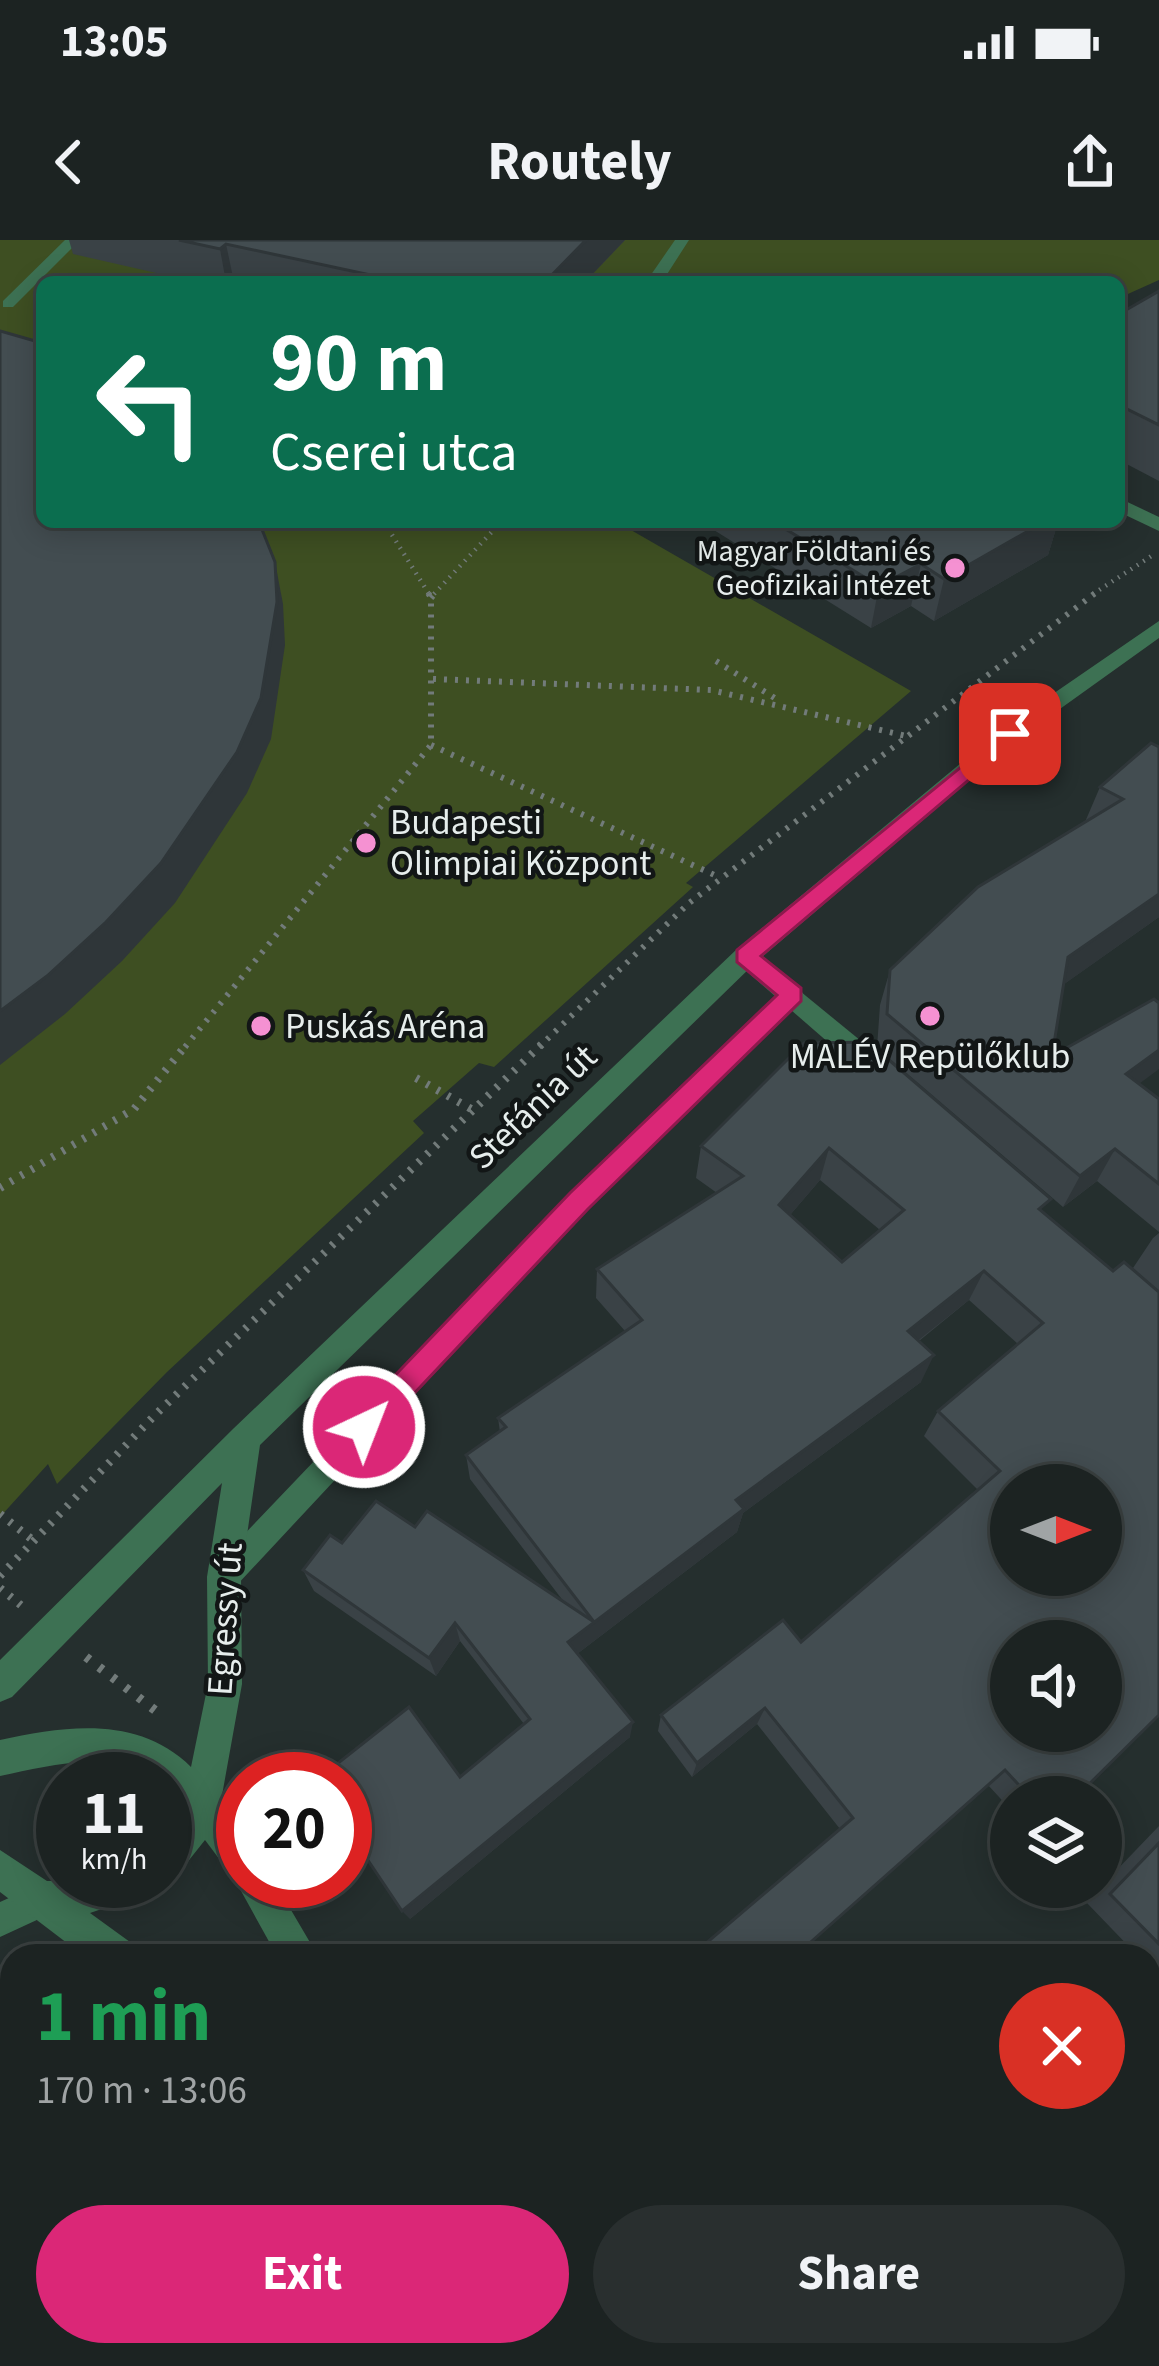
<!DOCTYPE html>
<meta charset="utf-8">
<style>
body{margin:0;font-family:"Source Sans 3",sans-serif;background:#292f2f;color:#f1f3f6;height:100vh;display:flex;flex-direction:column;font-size:45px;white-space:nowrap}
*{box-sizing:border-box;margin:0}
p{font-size:39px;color:#a0a4a5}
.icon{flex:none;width:66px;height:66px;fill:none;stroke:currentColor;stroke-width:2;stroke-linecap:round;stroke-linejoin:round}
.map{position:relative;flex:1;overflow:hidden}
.sheet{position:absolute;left:0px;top:1704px;width:1161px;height:423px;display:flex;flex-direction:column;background:#1c2322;border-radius:36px 36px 0 0;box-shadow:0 6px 30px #0003,0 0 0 3px #3a4040}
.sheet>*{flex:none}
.banner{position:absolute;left:36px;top:36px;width:1089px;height:252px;border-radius:18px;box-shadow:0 6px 30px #0003,0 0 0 3px #3a4040;background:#0b6e4f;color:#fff;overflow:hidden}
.needle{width:78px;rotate:90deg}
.controls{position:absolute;left:990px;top:1224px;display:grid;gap:24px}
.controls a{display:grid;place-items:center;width:132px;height:132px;border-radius:50%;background:#1c2322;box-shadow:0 6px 30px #0003,0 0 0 3px #3a4040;font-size:60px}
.speed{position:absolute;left:36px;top:1512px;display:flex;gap:24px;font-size:60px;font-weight:700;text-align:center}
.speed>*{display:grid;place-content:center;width:156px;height:156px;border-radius:50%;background:#1c2322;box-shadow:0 6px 30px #0003,0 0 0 3px #3a4040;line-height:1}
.speed small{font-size:30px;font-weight:400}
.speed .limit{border:18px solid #d22;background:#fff;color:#111}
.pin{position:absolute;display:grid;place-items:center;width:102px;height:102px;color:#fff;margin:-51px;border-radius:24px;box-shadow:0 6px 18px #0006}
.me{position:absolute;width:132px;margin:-66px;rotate:43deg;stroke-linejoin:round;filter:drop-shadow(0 0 9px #0008)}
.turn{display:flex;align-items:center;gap:42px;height:252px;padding:0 36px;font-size:54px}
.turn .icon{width:156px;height:156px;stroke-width:2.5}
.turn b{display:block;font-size:84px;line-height:102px}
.round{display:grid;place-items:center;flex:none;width:126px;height:126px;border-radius:63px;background:#292f2f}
.overview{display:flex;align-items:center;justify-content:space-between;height:204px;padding:0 36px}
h1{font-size:72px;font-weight:700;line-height:90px;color:#1e9e55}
.action{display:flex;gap:24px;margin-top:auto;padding:24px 36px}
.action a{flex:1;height:138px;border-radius:72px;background:#db2777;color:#fff;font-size:48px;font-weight:700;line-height:138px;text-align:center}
.action a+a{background:#292f2f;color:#f1f3f6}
.status{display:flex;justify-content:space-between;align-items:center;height:84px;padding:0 60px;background:#1c2322;direction:ltr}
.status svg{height:33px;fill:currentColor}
header{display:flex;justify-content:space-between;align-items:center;height:156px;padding:0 36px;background:#1c2322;font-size:54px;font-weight:700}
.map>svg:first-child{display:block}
</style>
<div class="status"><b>13:05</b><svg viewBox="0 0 49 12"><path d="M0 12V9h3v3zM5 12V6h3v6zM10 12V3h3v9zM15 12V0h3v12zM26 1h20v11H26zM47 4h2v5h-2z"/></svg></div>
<header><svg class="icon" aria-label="back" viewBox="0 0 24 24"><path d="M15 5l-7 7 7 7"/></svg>Routely<svg class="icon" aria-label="share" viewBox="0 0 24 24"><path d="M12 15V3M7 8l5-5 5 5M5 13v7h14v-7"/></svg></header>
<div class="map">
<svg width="1159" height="2126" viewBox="0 0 1159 2126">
<rect width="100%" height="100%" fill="#252f2e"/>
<polygon fill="#3e4f22" points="0,0 1159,0 1159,40 1119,58 1119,42 691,42 676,37 672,42 42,42 42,282 617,282 911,451 686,643 693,647 494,827 479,823 413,881 424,893 167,1132 57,1244 48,1224 0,1277"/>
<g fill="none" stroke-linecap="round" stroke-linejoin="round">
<g stroke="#727b7a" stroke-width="4.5" stroke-dasharray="1.5 6" stroke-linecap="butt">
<polyline points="384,282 429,354"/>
<polyline points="434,354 501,282"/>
<polyline points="1093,354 1153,315"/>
</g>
<g stroke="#727b7a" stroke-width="6" stroke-dasharray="3 8" stroke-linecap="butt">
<polyline points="431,358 437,351"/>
<polyline points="716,421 781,462"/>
<polyline points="433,439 711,450 906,496"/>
<polyline points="431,505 721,638"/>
<polyline points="185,807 431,505 431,358 427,351"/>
<polyline points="539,807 689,663 1098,351"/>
</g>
<g stroke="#727b7a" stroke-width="8" stroke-dasharray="3 9" stroke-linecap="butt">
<polyline points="416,838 473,870"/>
<polyline points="0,948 134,869 187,804"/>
<polyline points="0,1274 34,1301"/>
<polyline points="0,1336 154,1176 542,804"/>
<polyline points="0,1348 23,1367"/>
</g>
<polyline stroke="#727b7a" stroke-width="9" stroke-dasharray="4.5 12" stroke-linecap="butt" points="86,1417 160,1474"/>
<g fill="#3d7153" fill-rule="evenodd">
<polygon points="65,0 80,0 13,67 3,67 3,61"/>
<polygon points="675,0 689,0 662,42 646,42"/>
<polygon points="792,746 800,749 804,755 800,761 588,969 235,1347 224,1352 213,1347 209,1337 213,1327 570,953 784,749"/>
<polygon points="40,1644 52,1649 57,1661 52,1673 0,1697 0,1662"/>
</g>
<g fill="#3d7153" fill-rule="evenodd">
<polygon points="1119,258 1159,277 1159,291 1119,272"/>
<polygon points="746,707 888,823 891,830 888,837 868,837 737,723 733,716"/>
</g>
<g fill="#3d7153" fill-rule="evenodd">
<path d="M 1159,381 L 1159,398 L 1018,499 L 755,723 L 260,1205 L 241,1337 L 242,1444 L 221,1561 L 243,1592 L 243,1641 L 274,1641 L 318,1716 L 277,1716 L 235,1640 L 205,1600 L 178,1634 L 165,1640 L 165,1595 L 181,1568 L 165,1552 L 165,1539 C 147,1539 136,1529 118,1525 C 79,1517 38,1528 0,1536 L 0,1500 C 66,1486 138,1475 191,1527 L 208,1444 L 207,1337 L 222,1243 L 12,1457 L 0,1462 L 0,1420 L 234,1188 L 737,709 L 1002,489 Z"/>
<polygon points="0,1610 47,1641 152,1641 146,1654 90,1673 130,1702 135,1716 84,1716 0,1652"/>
<polygon points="519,2115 564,2115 569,2126 524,2126"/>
</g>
</g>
<g fill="#3a4246" fill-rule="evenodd">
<polygon points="69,0 625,0 585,42 196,42 73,14"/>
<polygon points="1159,51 1159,241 1119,220 1119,74"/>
<polygon points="701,282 1058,282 1048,315 934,381 911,366 871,388"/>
<polygon points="1159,507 1159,677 1064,744 1052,816 1139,844 1159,859 1159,992 1097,941 1063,967 877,808 880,765 890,730 1085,582 1100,547"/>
<path d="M 804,803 L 1044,973 L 1113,1031 L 1156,1049 L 1133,1028 L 1153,998 L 1159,993 L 1159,1475 L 1076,1557 L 1011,1557 L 1011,1570 L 988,1545 L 840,1589 L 757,1484 L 692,1537 L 658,1491 L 661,1475 L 801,1402 L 978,1250 L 924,1196 L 938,1171 L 1018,1104 L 969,1060 L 919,1101 L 921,1142 L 743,1273 L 737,1292 L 577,1414 L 630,1497 L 410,1679 L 460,1537 L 524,1484 L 460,1401 L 436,1436 L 314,1351 L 303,1330 L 342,1303 L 415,1287 L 564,1362 L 470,1239 L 466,1215 L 500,1192 L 498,1178 L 625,1091 L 596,1058 L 597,1029 L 717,953 L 696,938 L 701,906 ZM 820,940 L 880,990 L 842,1022 L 790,975 Z"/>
<polygon points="1159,1586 1159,1738 1149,1728 1149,1716 1138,1716 1086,1662"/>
<polygon points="1159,1932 1159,2126 993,2126 1002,2115 1149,2115 1149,1944"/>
<polygon points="776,2115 960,2115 968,2126 765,2126"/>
</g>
<g fill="#2f3639">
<polygon points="586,0 625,0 585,42 545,42"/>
<polygon points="226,4 234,42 226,42 220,9"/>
<polygon points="1030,282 1058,282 1048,315 934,381 944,339"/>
<polygon points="275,322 283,364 285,405 271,499 247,553 175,663 122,721 65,774 0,825 0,771"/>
<polygon points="921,324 911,366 871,388 879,346"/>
<polygon points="1159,654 1159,677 1053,752 1068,717"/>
<polygon points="1159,810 1159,829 1108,867 1126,834"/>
<polygon points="829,908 820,940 772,996 779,965"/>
<polygon points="1115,909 1097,941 1063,967 1080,936"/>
<polygon points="984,1031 969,1060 896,1118 908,1091"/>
<polygon points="934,1115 921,1142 743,1273 737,1292 569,1420 568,1402 736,1260"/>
<polygon points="455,1383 460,1401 436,1436 429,1418"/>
<polygon points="765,1468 757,1484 692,1537 697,1523"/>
<polygon points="633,1482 630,1497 410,1679 402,1671"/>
<polygon points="208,2115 242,2115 248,2126 214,2126"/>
</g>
<g fill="#434d51" stroke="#2f3639" stroke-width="3" fill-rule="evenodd">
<polygon points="179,0 586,0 545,42 403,42 226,4 220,9"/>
<polygon points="1159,51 1159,185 1119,165 1119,74"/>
<polygon points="0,91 42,103 42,282 259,282 275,322 277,362 261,458 237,512 161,623 106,682 47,736 0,771"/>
<polygon points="774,282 1044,282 944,339 921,324 879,346"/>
<polygon points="1151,503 1159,507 1159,654 1068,717 1052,816 1154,759 1159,763 1159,810 1126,834 1159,859 1159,944 1115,909 1080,936 887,774 890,730 978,647 1123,559 1100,547"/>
<path d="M 868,802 L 1051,959 L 1039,969 L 1113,1031 L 1124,1022 L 1159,1052 L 1159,1475 L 1076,1557 L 1030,1557 L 1005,1530 L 795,1716 L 691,1716 L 853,1578 L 765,1468 L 697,1523 L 661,1475 L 783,1380 L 801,1402 L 1000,1231 L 938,1171 L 1043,1083 L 984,1031 L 908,1091 L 934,1115 L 736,1260 L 744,1269 L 568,1402 L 633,1482 L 402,1671 L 345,1586 L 345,1539 L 318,1539 L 409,1467 L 460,1537 L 530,1479 L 455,1383 L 429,1418 L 303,1330 L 330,1295 L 342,1303 L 376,1261 L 415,1287 L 427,1271 L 594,1382 L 466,1215 L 506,1187 L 498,1178 L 642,1080 L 597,1029 L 743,936 L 701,906 L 804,803 ZM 829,908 L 904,970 L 842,1022 L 779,965 ZM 1011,1245 L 1101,1245 L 1101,1335 L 1011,1335 ZM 1011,1401 L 1101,1401 L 1101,1491 L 1011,1491 Z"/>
<polygon points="1159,1603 1159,1704 1110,1654"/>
<polygon points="12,1911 12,2115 208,2115 214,2126 9,2126 0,2106 0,1913"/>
<polygon points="1159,1973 1159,2126 1029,2126 1039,2115 1149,2115 1149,1984"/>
<polygon points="801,2115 960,2115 968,2126 791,2126"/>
</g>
<polygon fill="#db2777" stroke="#8e194d" stroke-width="3" points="1010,487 1017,489 1017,499 761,716 801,748 801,761 588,969 374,1196 364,1200 354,1196 350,1187 354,1178 570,953 777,755 737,722 737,710"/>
<g fill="#f591d2" stroke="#121616" stroke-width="4.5">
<circle cx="955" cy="328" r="12"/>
<circle cx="366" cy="603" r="12"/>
<circle cx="930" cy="776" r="12"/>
<circle cx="261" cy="786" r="12"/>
</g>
<g text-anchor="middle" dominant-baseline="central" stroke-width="9" stroke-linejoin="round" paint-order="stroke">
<g font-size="30" fill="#e6edec" stroke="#121616" text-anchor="end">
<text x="931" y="311">Magyar Földtani és<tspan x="931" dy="34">Geofizikai Intézet</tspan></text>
</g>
<g font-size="36" fill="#e6edec" stroke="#121616" text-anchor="start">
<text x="390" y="582">Budapesti<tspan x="390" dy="41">Olimpiai Központ</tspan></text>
<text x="285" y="786">Puskás Aréna</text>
<text x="930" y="816" text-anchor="middle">MALÉV Repülőklub</text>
</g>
<g font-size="36" fill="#e6edec" stroke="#121616">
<text transform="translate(533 867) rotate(-44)">Stefánia út</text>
<text transform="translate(225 1379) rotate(-86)">Egressy út</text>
</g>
</g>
</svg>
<div class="controls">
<a><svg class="needle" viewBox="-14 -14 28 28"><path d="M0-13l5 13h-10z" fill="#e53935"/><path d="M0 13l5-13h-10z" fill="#a0a4a5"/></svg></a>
<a><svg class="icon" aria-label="sound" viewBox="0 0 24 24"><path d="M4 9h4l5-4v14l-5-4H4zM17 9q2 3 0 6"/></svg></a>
<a><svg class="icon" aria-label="layers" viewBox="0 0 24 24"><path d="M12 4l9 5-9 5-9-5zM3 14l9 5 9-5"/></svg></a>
</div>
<div class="speed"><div>11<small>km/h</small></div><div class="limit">20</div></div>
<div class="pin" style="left:1010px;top:494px;background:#d93025"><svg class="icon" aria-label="arrive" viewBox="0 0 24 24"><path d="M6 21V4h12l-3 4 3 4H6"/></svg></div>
<svg class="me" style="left:364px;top:1187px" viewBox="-20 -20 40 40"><circle r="17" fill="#db2777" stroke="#fff" stroke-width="3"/><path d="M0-11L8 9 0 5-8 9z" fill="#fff"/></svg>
<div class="banner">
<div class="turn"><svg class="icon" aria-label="left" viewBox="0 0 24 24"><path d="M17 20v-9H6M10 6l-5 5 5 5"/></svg><div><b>90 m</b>Cserei utca</div></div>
</div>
<section class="sheet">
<div class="overview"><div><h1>1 min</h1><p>170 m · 13:06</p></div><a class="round" style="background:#d93025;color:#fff"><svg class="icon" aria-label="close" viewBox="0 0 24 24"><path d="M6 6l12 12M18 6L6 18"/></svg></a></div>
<div class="action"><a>Exit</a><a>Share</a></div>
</section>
</div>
